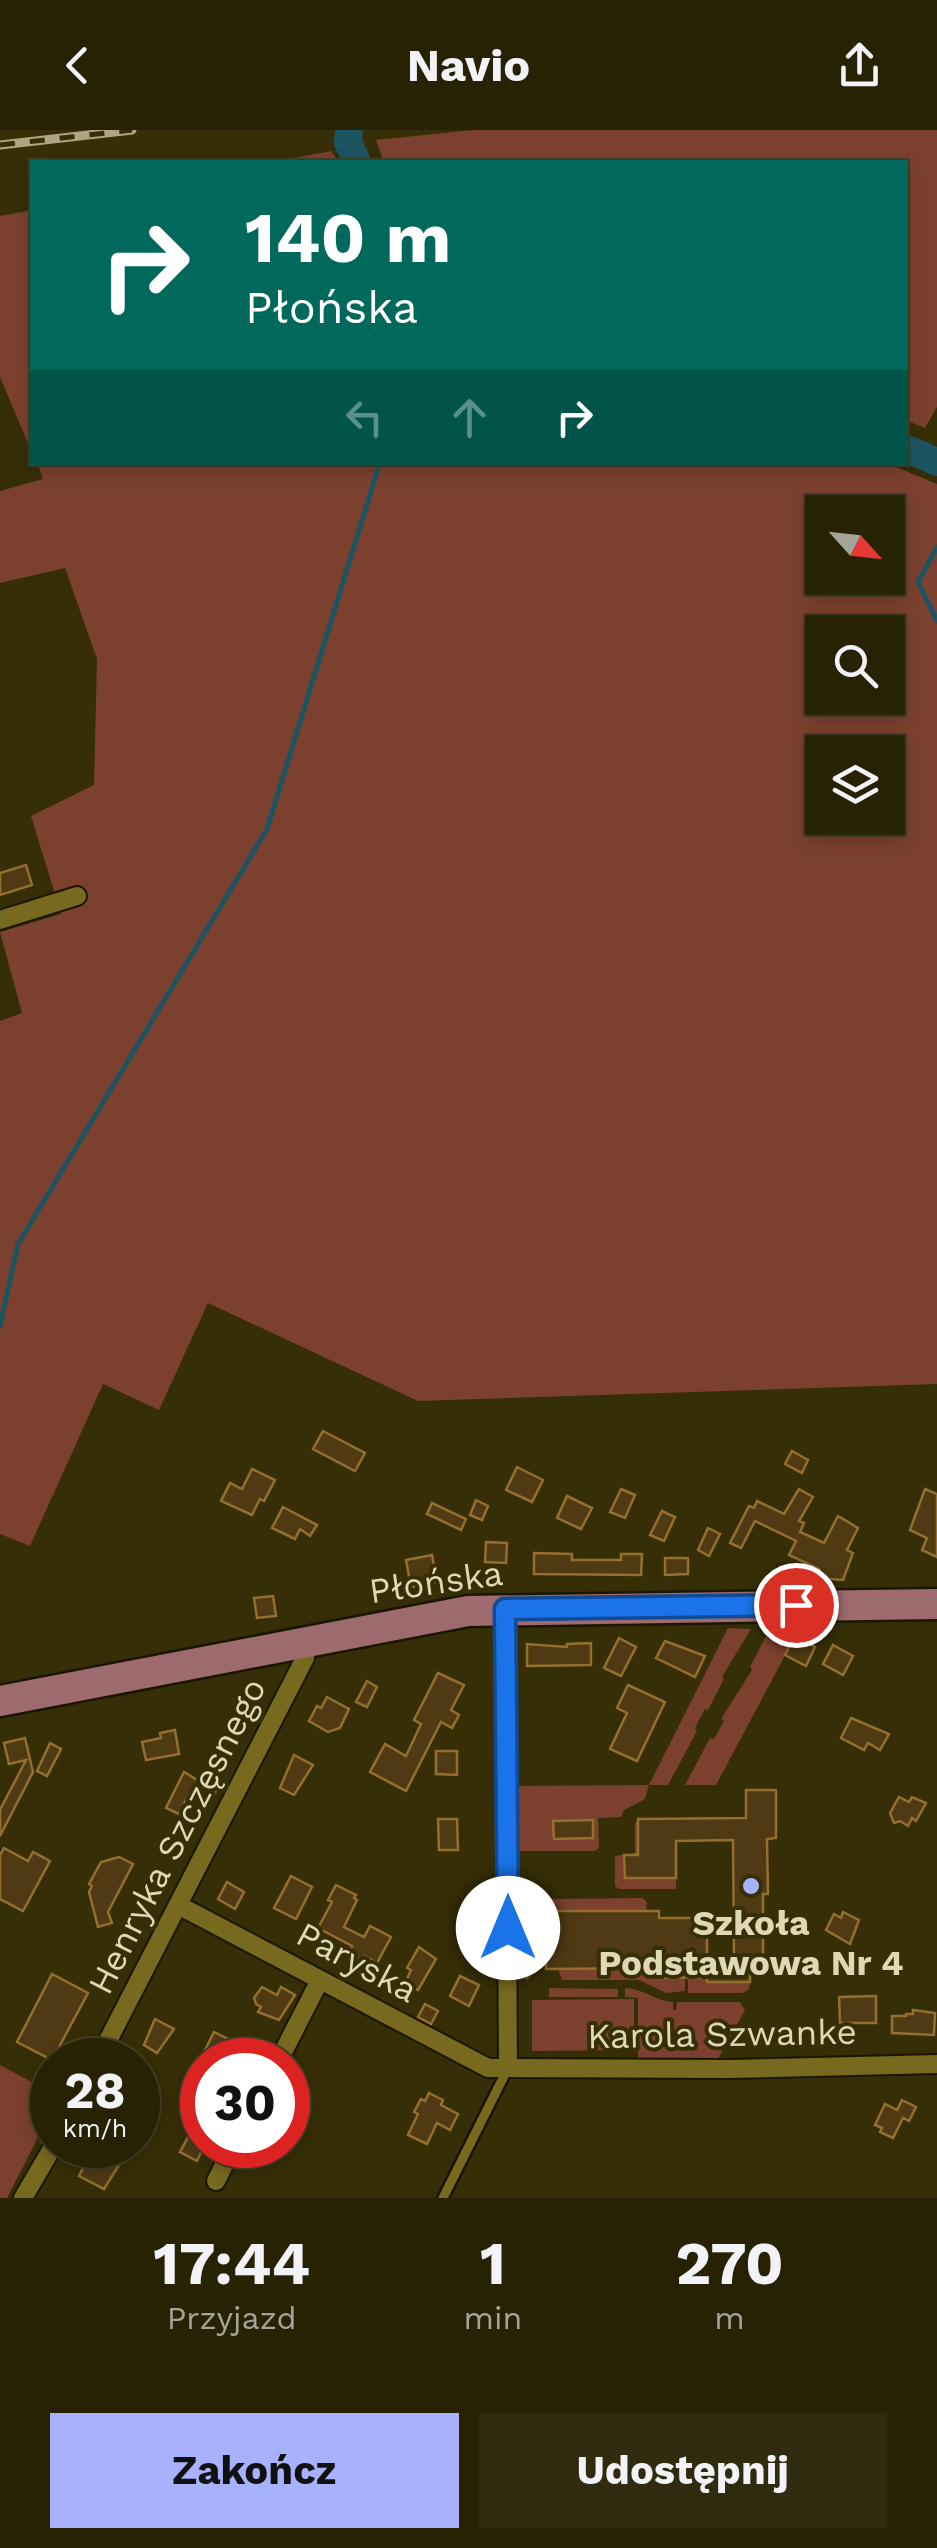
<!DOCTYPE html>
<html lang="pl">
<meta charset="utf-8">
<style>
body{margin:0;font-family:"Work Sans",sans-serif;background:#302a0e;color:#f1f3f6;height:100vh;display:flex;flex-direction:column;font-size:38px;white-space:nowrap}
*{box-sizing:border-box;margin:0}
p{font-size:32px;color:#a5a49a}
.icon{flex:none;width:55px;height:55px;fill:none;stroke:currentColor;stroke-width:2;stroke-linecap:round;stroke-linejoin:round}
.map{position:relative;height:2068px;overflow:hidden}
.panel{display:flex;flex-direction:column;background:#282204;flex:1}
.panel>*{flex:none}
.hud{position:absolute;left:30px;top:30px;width:878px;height:305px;border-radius:0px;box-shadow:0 5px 15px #0003,0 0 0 2px #443f26;background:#00695c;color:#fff;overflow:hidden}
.needle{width:65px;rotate:117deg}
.controls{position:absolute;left:805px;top:365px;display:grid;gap:20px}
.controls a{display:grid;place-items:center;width:100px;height:100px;border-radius:0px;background:#282204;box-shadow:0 5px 15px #0003,0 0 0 2px #443f26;font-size:50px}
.speed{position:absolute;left:30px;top:1908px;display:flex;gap:20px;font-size:50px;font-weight:700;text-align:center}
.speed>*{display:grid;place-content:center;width:130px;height:130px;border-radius:50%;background:#282204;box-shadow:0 5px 15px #0003,0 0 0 2px #443f26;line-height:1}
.speed small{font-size:25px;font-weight:400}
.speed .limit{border:15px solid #d22;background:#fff;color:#111}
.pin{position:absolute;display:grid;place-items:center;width:85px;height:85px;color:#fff;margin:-42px;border:5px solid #fff;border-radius:50%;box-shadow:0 2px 10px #0007}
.me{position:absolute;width:110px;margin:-55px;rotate:0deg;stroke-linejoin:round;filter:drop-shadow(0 0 8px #0008)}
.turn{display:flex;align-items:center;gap:35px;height:210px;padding:0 50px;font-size:45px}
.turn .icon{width:130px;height:130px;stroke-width:2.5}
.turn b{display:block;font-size:70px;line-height:85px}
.lanes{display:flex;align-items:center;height:95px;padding:0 50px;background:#0003;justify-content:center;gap:50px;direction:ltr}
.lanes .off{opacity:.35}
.eta{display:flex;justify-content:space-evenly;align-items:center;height:170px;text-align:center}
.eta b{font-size:60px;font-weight:700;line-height:70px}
.action{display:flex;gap:20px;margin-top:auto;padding:20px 50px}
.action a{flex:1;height:115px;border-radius:0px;background:#a7b1fc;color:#111;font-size:40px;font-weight:700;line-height:115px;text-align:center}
.action a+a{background:#302a0e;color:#f1f3f6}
header{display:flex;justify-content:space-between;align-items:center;height:130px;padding:0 50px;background:#282204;font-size:45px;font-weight:700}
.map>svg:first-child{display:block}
</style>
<header><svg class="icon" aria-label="back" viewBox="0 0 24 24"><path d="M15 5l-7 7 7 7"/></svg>Navio<svg class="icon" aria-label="share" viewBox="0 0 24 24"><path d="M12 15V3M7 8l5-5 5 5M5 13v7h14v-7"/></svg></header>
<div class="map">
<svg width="937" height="2068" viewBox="0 0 937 2068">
<rect width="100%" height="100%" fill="#352e06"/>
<g fill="#7b402e" fill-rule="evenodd">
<polygon points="473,0 937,0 937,277 925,298 905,290 905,32 384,32 376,10"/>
<polygon points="331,21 339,32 273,32"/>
<polygon points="32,80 32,323 0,247 0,86"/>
<path d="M 37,332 L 884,332 L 937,354 L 937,1254 L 418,1271 L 208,1173 L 159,1280 L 103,1254 L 30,1416 L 0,1404 L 0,891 L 22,883 L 0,802 L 61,784 L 31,686 L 94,655 L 97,529 L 65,438 L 0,453 L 0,361 L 43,349 ZM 822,382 L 888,382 L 888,448 L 822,448 ZM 822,502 L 888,502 L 888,568 L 822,568 ZM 822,622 L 888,622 L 888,688 L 822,688 Z"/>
<polygon points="728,1498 751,1499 722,1547 724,1549 708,1580 705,1579 695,1598 697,1601 668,1655 649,1655 645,1669 624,1680 621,1687 598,1688 599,1717 595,1721 517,1721 516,1656 649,1655"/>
<polygon points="766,1506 789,1518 716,1655 685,1655 710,1608 714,1609 724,1591 721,1589 752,1540 750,1537"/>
<polygon points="638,1689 656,1725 624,1725 625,1748 676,1748 676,1759 619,1759 615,1756 615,1726 635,1723 635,1693"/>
<polygon points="642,1768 647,1772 646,1781 546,1781 551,1769"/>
<polygon points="530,1769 534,1777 522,1787 523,1846 534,1841 528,1850 518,1846 517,1772"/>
<polygon points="558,1838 659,1838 659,1848 685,1848 685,1861 666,1863 639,1850 562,1850"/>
<polygon points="707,1847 708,1852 750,1852 749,1859 743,1863 688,1863 688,1848"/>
<polygon points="549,1858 618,1859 618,1867 549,1867"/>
<path d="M 625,1858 C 643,1858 655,1871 673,1872 L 673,1880 L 676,1880 L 677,1872 L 740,1872 L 745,1880 L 718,1929 L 638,1930 L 638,1868 L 625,1867 Z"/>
<polygon points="634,1869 634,1920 532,1921 532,1870"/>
<polygon points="0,1935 52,1963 52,1980 7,2068 0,2068"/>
</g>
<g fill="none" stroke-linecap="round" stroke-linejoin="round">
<g stroke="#1d5462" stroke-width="5">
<polyline points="937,417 918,452 937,491"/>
<polyline points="0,1196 18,1114 267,699 380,332"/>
</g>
<g stroke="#1d5462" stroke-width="28">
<polyline points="349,0 348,12 357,32"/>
<polyline points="905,318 937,332"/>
</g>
</g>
<g fill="#503a14" stroke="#946f2e" stroke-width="2.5">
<polygon points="26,735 32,755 0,765 0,743"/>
<polygon points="323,1301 365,1323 355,1341 313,1319"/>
<polygon points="792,1321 808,1330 802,1343 785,1334"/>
<polygon points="517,1337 543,1350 532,1372 506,1360"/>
<polygon points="252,1339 275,1350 264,1371 260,1369 252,1385 221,1371 230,1353 242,1359"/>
<polygon points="621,1359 635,1365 625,1388 610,1382"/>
<polygon points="799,1359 813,1367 799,1391 804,1393 800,1402 824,1413 838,1386 858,1398 847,1420 853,1423 843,1450 815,1448 819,1439 789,1425 796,1411 755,1391 741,1418 730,1413 749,1376 754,1378 757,1371 784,1384"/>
<polygon points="925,1359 937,1364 937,1427 922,1420 927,1408 910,1400"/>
<polygon points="567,1366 592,1378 581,1399 557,1388"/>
<polygon points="476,1370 488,1376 482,1390 470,1385"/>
<polygon points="432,1373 466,1389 461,1400 427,1384"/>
<polygon points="283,1377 317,1395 310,1406 300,1399 295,1409 272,1398"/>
<polygon points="662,1381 675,1387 664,1411 650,1405"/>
<polygon points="708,1398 720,1404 709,1426 698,1420"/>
<polygon points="486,1412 507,1413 506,1433 485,1432"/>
<polygon points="534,1423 572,1424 572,1430 621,1430 621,1424 642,1424 641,1445 534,1444"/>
<polygon points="432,1425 437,1452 411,1457 406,1430"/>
<polygon points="665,1428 688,1428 688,1444 665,1445"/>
<polygon points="273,1466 276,1486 257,1488 254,1468"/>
<polygon points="795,1506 815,1517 806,1536 785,1525"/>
<polygon points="619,1508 636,1517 621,1546 604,1538"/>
<polygon points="665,1511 705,1526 695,1547 656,1528"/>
<polygon points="591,1513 591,1535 527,1536 527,1514 567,1517 567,1514"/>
<polygon points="833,1515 853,1526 843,1545 823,1534"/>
<polygon points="438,1543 464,1555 451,1580 459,1585 452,1598 441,1592 406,1661 370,1642 385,1614 406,1626 421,1594 414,1590"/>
<polygon points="367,1551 377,1557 367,1577 356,1572"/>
<polygon points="628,1555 665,1572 637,1631 610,1619 627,1583 617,1578"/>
<polygon points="327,1567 349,1579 340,1598 328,1602 309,1591 317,1576 321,1578"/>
<polygon points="851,1588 889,1604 880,1620 868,1613 864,1620 841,1608"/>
<polygon points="175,1600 179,1624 146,1630 142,1612 161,1608 160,1603"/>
<polygon points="25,1608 33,1642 0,1706 0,1680 26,1630 9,1634 4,1613"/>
<polygon points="50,1613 61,1619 47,1646 37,1641"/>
<polygon points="436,1621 457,1621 457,1645 436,1644"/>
<polygon points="294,1625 313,1635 294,1665 280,1658"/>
<polygon points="184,1642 216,1661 209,1675 189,1664 179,1684 166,1678"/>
<polygon points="746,1660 776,1660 776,1708 767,1709 768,1764 763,1764 763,1845 750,1845 750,1852 707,1852 707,1847 659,1848 659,1838 546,1839 546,1781 659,1781 659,1788 707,1788 707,1829 734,1829 733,1710 676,1711 676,1748 625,1748 624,1725 638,1725 638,1689 746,1688"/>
<polygon points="899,1667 909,1672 912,1667 926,1673 916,1691 912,1688 908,1696 900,1691 894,1693 890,1683"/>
<polygon points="438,1689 457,1689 458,1720 439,1720"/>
<polygon points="593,1690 593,1708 554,1709 553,1691"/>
<polygon points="4,1718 28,1731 33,1722 50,1731 23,1781 0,1769 0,1725"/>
<polygon points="119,1727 133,1734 108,1782 112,1793 98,1797 89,1762 92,1756 89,1754 101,1732"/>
<polygon points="291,1746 312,1757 296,1789 274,1778"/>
<polygon points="227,1752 244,1762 235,1779 218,1769"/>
<polygon points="336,1755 356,1765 354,1768 357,1770 344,1797 364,1807 370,1796 391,1807 377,1833 364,1826 361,1831 348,1824 352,1816 318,1798 332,1772 328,1770"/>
<polygon points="843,1782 859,1790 850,1814 826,1800 834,1784 841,1788"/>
<polygon points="419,1817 436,1829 418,1860 405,1853 411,1840 407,1838"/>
<polygon points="52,1844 88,1863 52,1930 17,1912"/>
<polygon points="460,1846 479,1855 469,1876 450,1866"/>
<polygon points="262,1857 277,1865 281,1857 295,1865 279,1890 258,1882 261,1877 256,1874 254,1868"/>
<polygon points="876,1866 876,1893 840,1893 839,1867"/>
<polygon points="425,1874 438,1881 431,1894 418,1887"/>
<polygon points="913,1880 935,1883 934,1905 892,1903 892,1886 906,1886 906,1884 913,1884"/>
<polygon points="155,1889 174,1899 157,1923 144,1915"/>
<polygon points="214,1902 267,1928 267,1930 208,1930 212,1923 205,1920"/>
<polygon points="429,1963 443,1970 441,1975 458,1984 450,2000 437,1993 427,2014 408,2005 418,1984 414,1982 421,1969 425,1971"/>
<polygon points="902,1970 916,1977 909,1991 903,1988 893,2008 880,2002 882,1998 875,1995 885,1974 897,1980"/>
<polygon points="202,1981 202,2020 197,2031 180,2022"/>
<polygon points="92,2021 119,2035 104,2059 79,2046"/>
</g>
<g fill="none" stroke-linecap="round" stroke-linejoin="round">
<g stroke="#1a1602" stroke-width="14">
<polyline id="lane" points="443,2068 508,1938"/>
</g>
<g stroke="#1a1602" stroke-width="22">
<g id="street">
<polyline points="0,790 77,766"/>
<polyline points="505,1479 508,1938"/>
<polyline points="178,1775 488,1938 728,1939 937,1934"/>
<polyline points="98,1930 305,1528 306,1510"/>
<polyline points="279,1930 320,1850"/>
<polyline points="216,2051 234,2015"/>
<polyline points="23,2068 54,2015"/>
</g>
</g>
<g stroke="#1a1602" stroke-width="35">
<polyline id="primary" points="0,1571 468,1481 937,1474"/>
</g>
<use href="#lane" stroke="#77691e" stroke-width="9"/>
<use href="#street" stroke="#77691e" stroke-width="18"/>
<use href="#primary" stroke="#9d6a6d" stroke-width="30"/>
<g stroke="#ada682" stroke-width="9">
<polyline id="rail" points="0,15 132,0"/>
</g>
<use href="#rail" stroke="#352e06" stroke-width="5" stroke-dasharray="15" stroke-linecap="butt"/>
</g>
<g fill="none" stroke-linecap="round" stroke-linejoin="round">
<g stroke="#114b97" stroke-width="25">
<polyline id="route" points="508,1798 505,1479 796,1475"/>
</g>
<use href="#route" stroke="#1a73e8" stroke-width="18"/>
</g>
<circle fill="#a7b1fc" stroke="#352e06" stroke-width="4" cx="751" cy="1756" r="10"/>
<g text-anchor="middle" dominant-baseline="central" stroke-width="8" stroke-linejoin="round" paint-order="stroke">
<g font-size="35" fill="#dfd8b5" stroke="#352e06">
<text transform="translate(436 1452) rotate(-8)">Płońska</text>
<text transform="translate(177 1706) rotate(-63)">Henryka Szczęsnego</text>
<text transform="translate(357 1832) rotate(28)">Paryska</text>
<text transform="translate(722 1904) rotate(-1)">Karola Szwanke</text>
</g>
<g font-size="35" font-weight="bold" fill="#dfd8b5" stroke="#352e06">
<text x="751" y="1793">Szkoła<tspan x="751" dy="40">Podstawowa Nr 4</tspan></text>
</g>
</g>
</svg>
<div class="controls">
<a><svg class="needle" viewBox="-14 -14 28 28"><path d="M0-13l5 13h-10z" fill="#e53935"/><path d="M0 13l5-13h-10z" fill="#a5a49a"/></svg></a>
<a><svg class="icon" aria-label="search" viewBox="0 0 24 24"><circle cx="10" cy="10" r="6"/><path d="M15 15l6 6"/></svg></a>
<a><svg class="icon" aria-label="layers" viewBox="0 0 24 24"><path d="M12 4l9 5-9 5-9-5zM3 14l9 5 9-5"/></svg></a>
</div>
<div class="speed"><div>28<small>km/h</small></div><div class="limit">30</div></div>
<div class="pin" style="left:796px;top:1475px;background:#d93025"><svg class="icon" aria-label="arrive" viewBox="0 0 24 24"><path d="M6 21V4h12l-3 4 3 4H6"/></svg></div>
<svg class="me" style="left:508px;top:1798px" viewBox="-20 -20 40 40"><circle r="19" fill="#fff"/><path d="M0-13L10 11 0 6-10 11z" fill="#1a73e8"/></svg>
<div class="hud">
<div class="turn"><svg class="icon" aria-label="right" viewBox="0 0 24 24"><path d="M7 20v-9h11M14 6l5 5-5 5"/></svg><div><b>140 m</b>Płońska</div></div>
<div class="lanes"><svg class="icon off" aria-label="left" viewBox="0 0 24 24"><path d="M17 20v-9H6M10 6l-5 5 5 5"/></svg><svg class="icon off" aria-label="ahead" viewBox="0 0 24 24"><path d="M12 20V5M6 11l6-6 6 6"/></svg><svg class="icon" aria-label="right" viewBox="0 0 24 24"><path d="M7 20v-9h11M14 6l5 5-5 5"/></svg></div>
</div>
</div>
<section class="panel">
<div class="eta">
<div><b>17:44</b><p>Przyjazd</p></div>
<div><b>1</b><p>min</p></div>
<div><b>270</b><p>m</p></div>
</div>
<div class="action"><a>Zakończ</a><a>Udostępnij</a></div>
</section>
